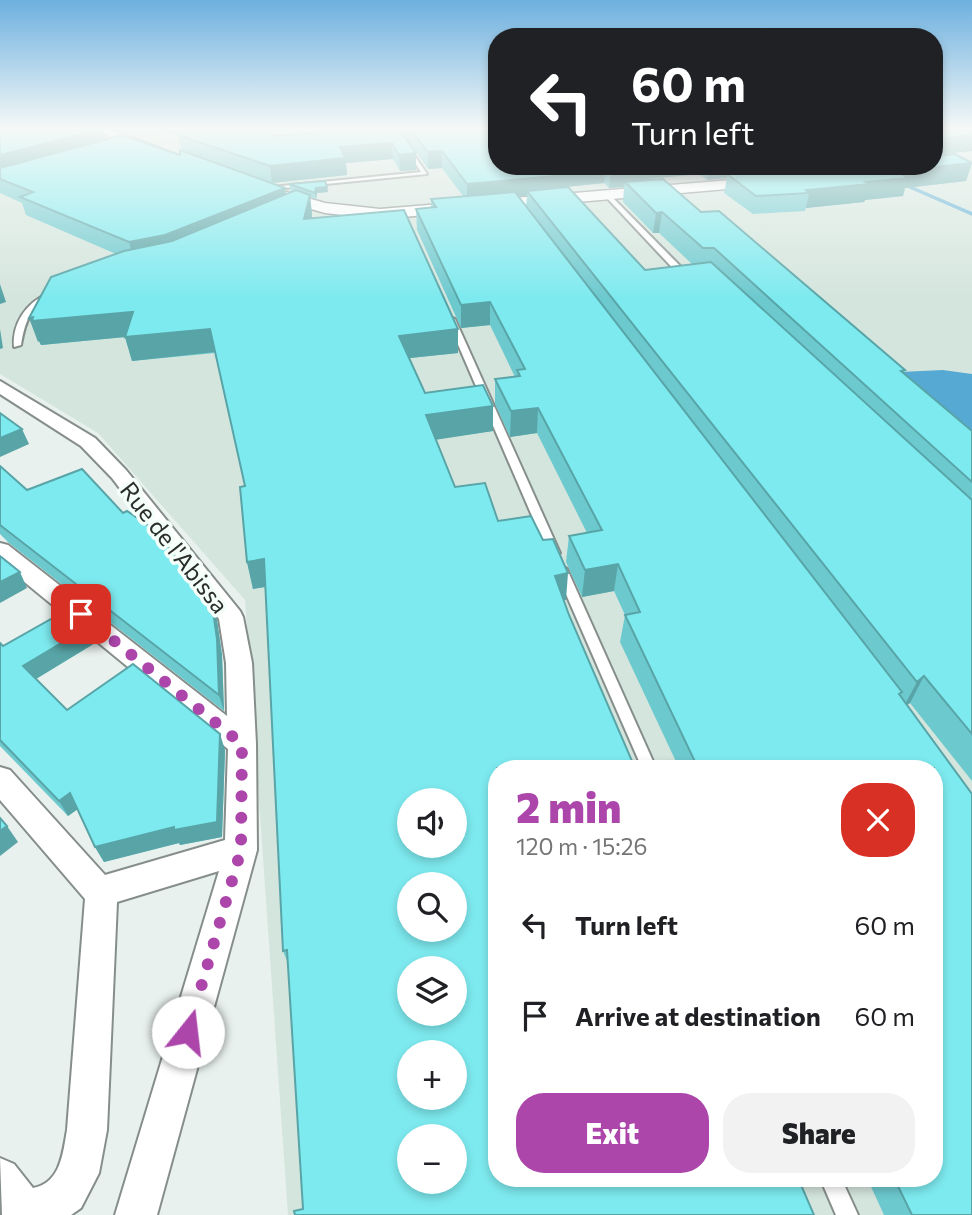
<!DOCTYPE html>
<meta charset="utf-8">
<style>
body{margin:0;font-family:Commissioner,sans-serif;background:#f2f2f2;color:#202124;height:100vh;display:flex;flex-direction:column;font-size:26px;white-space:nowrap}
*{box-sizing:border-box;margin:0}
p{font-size:23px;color:#757577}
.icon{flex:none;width:38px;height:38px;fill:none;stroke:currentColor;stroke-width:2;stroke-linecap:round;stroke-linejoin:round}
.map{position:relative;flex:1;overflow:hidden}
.panel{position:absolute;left:488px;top:760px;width:455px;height:427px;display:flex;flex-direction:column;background:#fff;border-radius:28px;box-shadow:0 4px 10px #0003}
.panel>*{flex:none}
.banner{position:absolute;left:488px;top:28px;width:455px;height:147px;border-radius:28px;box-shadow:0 4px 10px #0003;background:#202124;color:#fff;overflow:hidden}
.fabs{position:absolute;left:397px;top:788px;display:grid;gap:14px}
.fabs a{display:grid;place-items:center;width:70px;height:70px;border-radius:50%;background:#fff;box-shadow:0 4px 10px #0003;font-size:35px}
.pin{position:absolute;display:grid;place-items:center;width:60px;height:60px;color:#fff;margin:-30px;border-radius:14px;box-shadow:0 4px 10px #0006}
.me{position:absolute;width:77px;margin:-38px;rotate:16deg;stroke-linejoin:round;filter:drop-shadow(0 0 5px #0008)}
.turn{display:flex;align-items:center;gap:24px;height:147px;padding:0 28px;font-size:32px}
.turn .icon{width:91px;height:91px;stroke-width:2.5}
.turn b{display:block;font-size:49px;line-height:60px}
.round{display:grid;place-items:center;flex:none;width:74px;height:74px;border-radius:28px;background:#f2f2f2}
.head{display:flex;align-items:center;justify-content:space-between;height:119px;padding:0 28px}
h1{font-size:42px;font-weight:800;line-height:52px;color:#ac46ab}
.button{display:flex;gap:14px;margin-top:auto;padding:14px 28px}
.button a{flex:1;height:80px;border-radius:28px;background:#ac46ab;color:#fff;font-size:28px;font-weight:800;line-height:80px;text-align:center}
.button a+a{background:#f2f2f2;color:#202124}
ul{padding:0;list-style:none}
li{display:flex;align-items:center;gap:21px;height:91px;padding:0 28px}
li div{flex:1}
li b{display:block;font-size:26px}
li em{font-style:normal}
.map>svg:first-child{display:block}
</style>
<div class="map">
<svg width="972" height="1215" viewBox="0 0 972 1215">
<rect width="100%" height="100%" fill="#e8f1ed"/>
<path fill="#d4e5dd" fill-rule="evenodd" d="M 0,129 L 497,129 L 497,166 L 934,166 L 935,129 L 972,129 L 972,374 L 943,370 L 972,461 L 972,1215 L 288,1215 L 245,600 L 98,433 L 0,374 ZM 497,768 L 934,768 L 934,1178 L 497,1178 ZM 410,800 L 455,800 L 455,845 L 410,845 ZM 410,884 L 455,884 L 455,929 L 410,929 ZM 410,968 L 455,968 L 455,1013 L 410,1013 ZM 410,1052 L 455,1052 L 455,1097 L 410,1097 ZM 410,1136 L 455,1136 L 455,1181 L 410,1181 Z"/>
<polygon fill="#55a9d2" points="943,370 972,374 972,461 900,372"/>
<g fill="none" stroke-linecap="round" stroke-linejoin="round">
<polyline stroke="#55a9d2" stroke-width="3.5" points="903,184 972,214"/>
<g stroke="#868e8b" stroke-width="4">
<g id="service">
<polygon points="161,129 175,129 172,131"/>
<polygon points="408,146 427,174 265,190 262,188 421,172 405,148"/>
<polygon points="606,195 610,195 688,274 688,278 682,278 606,197"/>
<path d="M 47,294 L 54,296 C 30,311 26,316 21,345 L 14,347 C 12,324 26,303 47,294 Z"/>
<polygon points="448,317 455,319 560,553 558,556 554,557 548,553 447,319"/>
<polygon points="561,565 567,569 656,768 642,768 555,569"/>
<polygon points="820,1178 841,1178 858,1215 836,1215"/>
</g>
</g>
<g stroke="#868e8b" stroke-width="4">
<path id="minor" d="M 0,381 L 95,438 L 126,470 L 240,611 L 243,617 L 252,663 L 256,744 L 257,850 L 157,1215 L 115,1215 L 219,871 L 117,902 L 107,1130 L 99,1173 L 81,1208 L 71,1215 L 2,1215 L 0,1158 L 14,1164 L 33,1188 C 61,1183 63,1152 67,1130 L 85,899 L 0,800 L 0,767 L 10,770 L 105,875 L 225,840 L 228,749 L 0,562 L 0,543 L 8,545 L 227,716 L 226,663 L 219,619 L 112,478 L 81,446 L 0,394 Z"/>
</g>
<g stroke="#868e8b" stroke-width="3">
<g id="tertiary">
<polygon points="91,129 111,129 165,150 158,154 153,153"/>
<polygon points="768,177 776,182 774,185 380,219 325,213 266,196 264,193 272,188 325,203 380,209"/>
</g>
</g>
<use href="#service" fill="#fff" fill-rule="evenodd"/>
<use href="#minor" fill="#fff" fill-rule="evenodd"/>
<use href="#tertiary" fill="#fff" fill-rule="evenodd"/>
</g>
<g fill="#6cc9ce" fill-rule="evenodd">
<polygon points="0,129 106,139 180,155 182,151 178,135 273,136 318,132 316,129 399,129 416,170 400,171 393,159 346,163 347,175 272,183 285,188 286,194 293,191 290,190 289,184 328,192 317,193 316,199 310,197 312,215 312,219 458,353 409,358 425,393 493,406 493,431 436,439 455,487 498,521 566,600 564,600 303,1209 288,963 283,951 266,587 253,589 247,562 245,486 215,353 132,361 125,337 41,345 39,341 38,342 116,254 26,215 22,203 0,193"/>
<path d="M 400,129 L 497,129 L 497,166 L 934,166 L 934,156 L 955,154 L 972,163 L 966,181 L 905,188 L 903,196 L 865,200 L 864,202 L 806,208 L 805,211 L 753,214 L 724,193 L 727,178 L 707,180 L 699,174 L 647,179 L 647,180 L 663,179 L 701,212 L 719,211 L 905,370 L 904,373 L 972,431 L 972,781 L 910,703 L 907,705 L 972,794 L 972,1215 L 884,1215 L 867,1178 L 934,1178 L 934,768 L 679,768 L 620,642 L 625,615 L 614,591 L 582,597 L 566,562 L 569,536 L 587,533 L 537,433 L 510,437 L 495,404 L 495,379 L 515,377 L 490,325 L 461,328 L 417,230 L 416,209 L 431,207 L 431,199 L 463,196 L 442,168 L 428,169 ZM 604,183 L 609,188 L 624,187 L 623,202 L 653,233 L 659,233 L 692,264 L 645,270 L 568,187 L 555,188 ZM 519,196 L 527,196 L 526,206 Z"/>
<polygon points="0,466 27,490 123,513 212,604 217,620 222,655 224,711 9,543 0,534"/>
<polygon points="0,643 3,646 95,643 36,679 67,710 225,750 222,837 180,845 179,843 104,862 95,847 78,809 68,816 0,746"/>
</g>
<g fill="#58a4a7">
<polygon points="103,129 107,144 0,173 0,155"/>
<polygon points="972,135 972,151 934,155 937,147 934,147 934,139"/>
<polygon points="392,143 393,159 346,163 347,175 272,183 270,166 340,147"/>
<polygon points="442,151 442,168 428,169 428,152"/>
<polygon points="416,153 416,170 400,171 399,155"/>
<polygon points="972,163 966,181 905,188 903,196 865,200 864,202 806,208 809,193 806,190 866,182 897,171"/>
<polygon points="606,166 604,183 555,188 555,193 527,191 527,196 467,201 467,184 551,171"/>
<polygon points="642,166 700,166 699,174 647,179 647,185 625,182 624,187 609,188 611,171"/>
<polygon points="709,166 854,166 727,174 727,178 707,180"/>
<polygon points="327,187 328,192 317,193 316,199 315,193 316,188"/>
<polygon points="285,188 287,206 134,261 129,242"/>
<polygon points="310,195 312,215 307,240 304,219"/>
<polygon points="662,212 659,233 653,233 656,213"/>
<polygon points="0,284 6,302 0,304"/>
<polygon points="490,302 490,325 461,328 461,305"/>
<polygon points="133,312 210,329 215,352 132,361 125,337 41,345 39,341 38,342 29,318"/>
<polygon points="0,329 3,348 0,349"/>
<polygon points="458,329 458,353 401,359 399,336"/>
<polygon points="493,406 493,431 428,441 426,415"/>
<polygon points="538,408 537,433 510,437 511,411"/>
<polygon points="22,429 29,444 0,457 0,438"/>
<polygon points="264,559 270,586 253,589 247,562"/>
<polygon points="618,564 614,591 582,597 585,570"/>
<polygon points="20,572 27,588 0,603 0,582"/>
<polygon points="568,573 566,600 553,602 555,576"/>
<polygon points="212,604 217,620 222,655 224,711 219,695"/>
<polygon points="88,627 95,643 31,682 23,666"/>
<polygon points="924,676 910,703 903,708 917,682"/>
<polygon points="220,734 225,750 222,837 180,845 179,843 104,862 95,847"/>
<polygon points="70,793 79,808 68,816 59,801"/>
<polygon points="7,826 18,842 0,856 0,831"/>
</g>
<g fill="#7deaef" stroke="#58a4a7" stroke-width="2" fill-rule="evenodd">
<polygon points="0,129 102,129 0,155"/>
<polygon points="177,129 270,129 273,136 323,132 321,129 399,129 416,153 399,155 392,143 340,147 345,158 270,166 178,135"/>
<polygon points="410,129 497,129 497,166 601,166 551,171 556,176 467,184 442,151 428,152"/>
<polygon points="934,129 972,129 972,135 934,139"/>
<polygon points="122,135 180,155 180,150 285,188 165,235 129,242 20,197 33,192 0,179 0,168"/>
<polygon points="955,154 972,163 897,171 908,178 866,182 870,184 806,190 809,193 756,196 727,174 820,166 934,166 934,156"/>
<polygon points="606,166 647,166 649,168 611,171"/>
<polygon points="663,179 701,212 719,211 905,370 901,371 972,431 972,482 714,248 703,248 662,212 656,213 625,182"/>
<polygon points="325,181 327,187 316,188 315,193 289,184"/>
<polygon points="568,187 645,270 711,262 972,500 972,734 924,676 917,682 527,191"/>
<path d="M 296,190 L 310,195 L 304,219 L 404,210 L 458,329 L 399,336 L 425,393 L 483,385 L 493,406 L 426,415 L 455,487 L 485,483 L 498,521 L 531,516 L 543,540 L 553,539 L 568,573 L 555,576 L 569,615 L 635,768 L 497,768 L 497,1178 L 798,1178 L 814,1215 L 295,1215 L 294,1211 L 303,1209 L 287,950 L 283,951 L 264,559 L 247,562 L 240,487 L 245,486 L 210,329 L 125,337 L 133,312 L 32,321 L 33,317 L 29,318 L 51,277 L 124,251 L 172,241 ZM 410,800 L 455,800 L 455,845 L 410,845 ZM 410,884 L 455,884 L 455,929 L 410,929 ZM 410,968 L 455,968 L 455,1013 L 410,1013 ZM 410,1052 L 455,1052 L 455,1097 L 410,1097 ZM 410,1136 L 455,1136 L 455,1181 L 410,1181 Z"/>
<polygon points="515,192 902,692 899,694 972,794 972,1215 912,1215 894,1178 934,1178 934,768 698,768 625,615 640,612 618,564 585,570 569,536 602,530 538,408 511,411 495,379 520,376 517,370 525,369 490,302 461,305 416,209 436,207 431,199"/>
<polygon points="0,413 22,429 0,438"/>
<polygon points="0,466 27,490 82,469 123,513 127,511 155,530 212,604 217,639 219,695 0,525"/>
<polygon points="0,556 20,572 0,582"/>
<polygon points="67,610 88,627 23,666 67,710 133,664 220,734 217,822 174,830 174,827 95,847 70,793 59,801 0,740 0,643 3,646"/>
<polygon points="0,818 7,826 0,831"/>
</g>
<linearGradient id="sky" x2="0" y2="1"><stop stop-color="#6db0df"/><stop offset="0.43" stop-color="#f5f9f7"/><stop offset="1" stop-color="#f5f9f7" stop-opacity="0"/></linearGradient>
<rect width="972" height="299" fill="url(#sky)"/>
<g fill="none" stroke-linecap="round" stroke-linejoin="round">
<polyline stroke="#ac46ab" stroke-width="12" stroke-dasharray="0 21.6" points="81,614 242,744 241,850 188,1032"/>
</g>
<g text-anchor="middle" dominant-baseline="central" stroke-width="7" stroke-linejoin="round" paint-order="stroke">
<g font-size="24" fill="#292d2b" stroke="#f5fffa">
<text transform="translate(175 547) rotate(52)">Rue de l'Abissa</text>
</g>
</g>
</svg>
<div class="fabs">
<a><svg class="icon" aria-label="sound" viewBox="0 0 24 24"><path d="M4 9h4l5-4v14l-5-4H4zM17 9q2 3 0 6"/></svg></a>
<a><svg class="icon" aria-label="search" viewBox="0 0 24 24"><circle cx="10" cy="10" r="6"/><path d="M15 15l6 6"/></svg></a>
<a><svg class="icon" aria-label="layers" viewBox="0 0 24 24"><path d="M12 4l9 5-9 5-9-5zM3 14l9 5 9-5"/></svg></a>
<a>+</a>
<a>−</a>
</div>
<div class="pin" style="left:81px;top:614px;background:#d93025"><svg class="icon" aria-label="arrive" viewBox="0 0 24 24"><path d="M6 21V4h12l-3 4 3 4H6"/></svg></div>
<svg class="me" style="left:188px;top:1032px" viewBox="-20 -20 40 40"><circle r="19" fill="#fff"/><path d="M0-13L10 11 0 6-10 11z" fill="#ac46ab"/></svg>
<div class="banner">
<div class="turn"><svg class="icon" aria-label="left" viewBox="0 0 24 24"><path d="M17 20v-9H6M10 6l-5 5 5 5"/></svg><div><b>60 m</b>Turn left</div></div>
</div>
<section class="panel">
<div class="head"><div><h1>2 min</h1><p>120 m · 15:26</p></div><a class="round" style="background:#d93025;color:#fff"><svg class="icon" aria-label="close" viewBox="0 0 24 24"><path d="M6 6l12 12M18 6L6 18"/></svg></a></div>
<ul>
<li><svg class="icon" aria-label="left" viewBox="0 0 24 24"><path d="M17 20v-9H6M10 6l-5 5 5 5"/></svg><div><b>Turn left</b></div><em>60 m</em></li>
<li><svg class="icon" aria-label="arrive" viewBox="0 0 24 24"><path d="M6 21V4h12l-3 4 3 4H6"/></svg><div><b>Arrive at destination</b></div><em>60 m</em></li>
</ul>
<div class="button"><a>Exit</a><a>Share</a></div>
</section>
</div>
